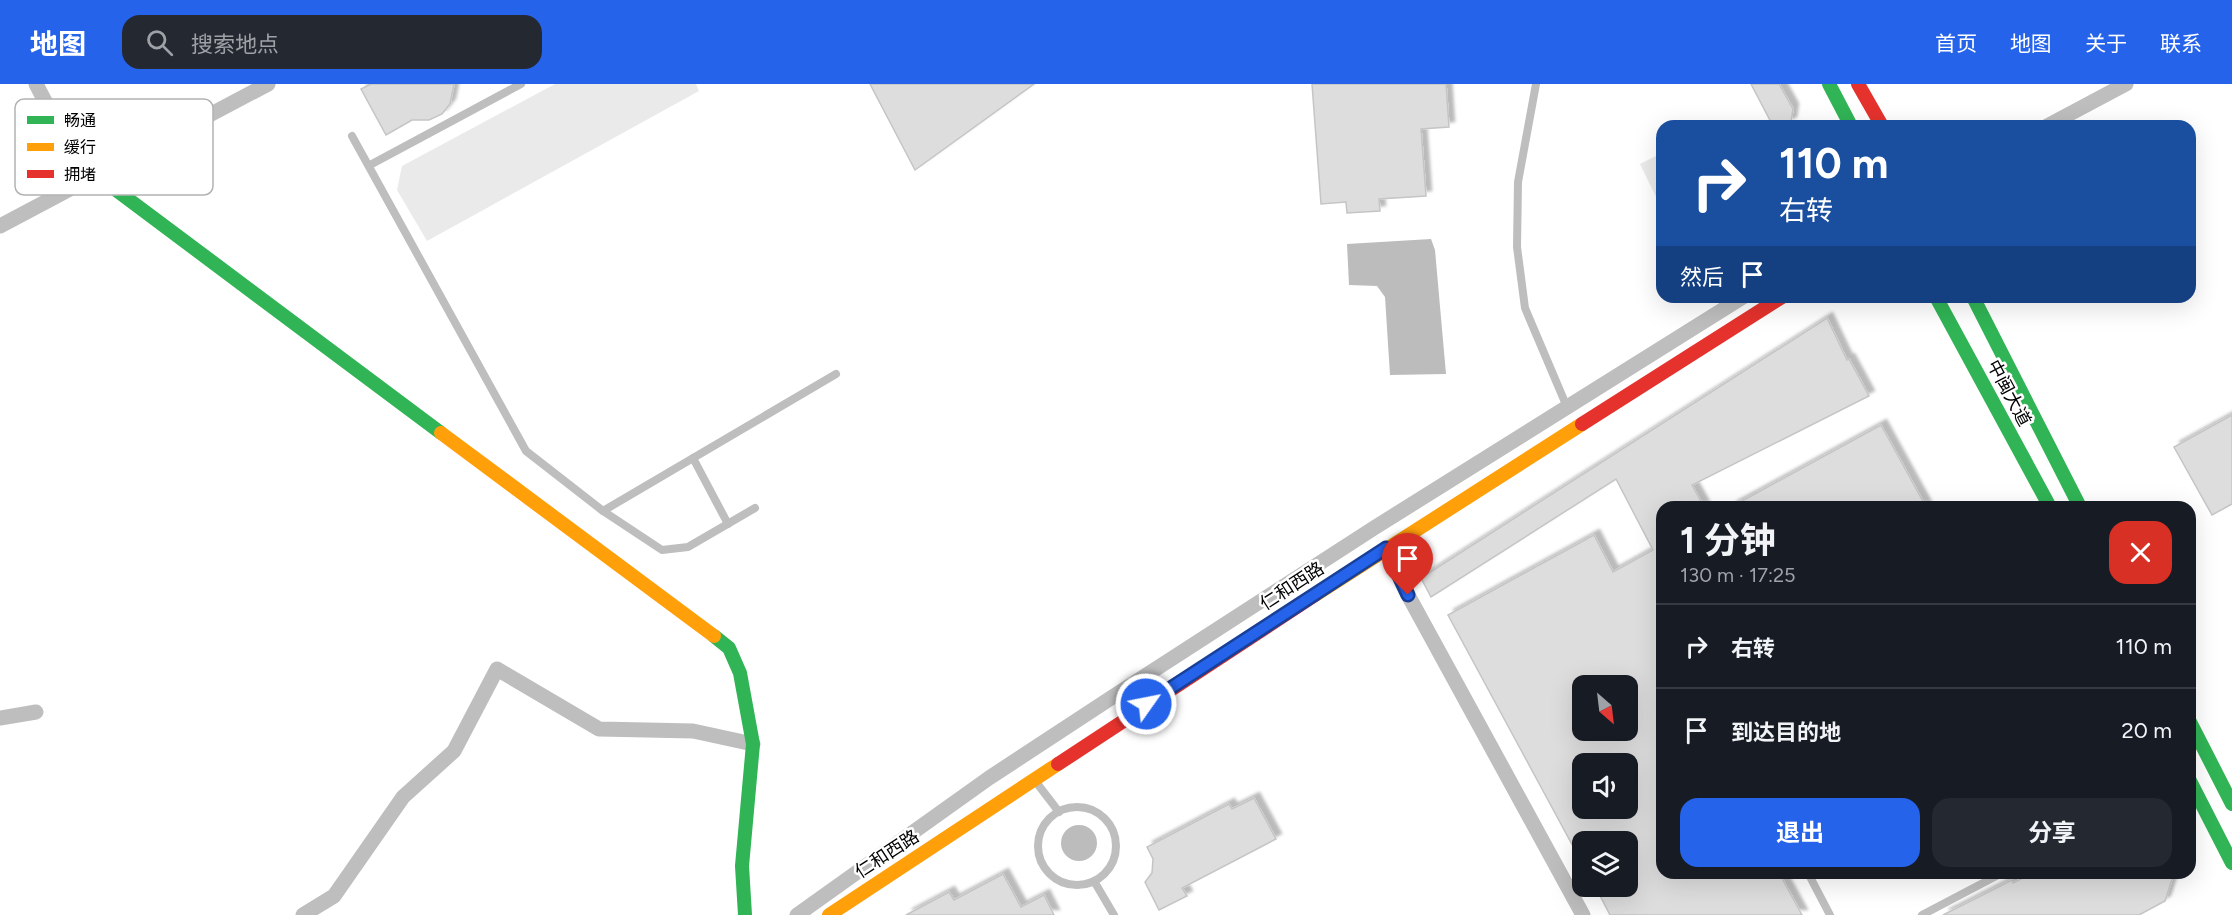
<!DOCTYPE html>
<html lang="zh">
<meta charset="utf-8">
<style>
body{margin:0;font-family:Figtree,"Noto Sans SC",sans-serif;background:#242831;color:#f1f3f6;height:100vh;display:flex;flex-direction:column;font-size:22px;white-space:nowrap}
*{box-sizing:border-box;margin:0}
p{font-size:20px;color:#9ea1a6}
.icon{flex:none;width:33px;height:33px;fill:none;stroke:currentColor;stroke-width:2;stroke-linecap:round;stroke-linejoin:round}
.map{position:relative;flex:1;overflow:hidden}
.details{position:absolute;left:1656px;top:417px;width:540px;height:378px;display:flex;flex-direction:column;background:#171b24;border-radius:18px;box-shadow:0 6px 24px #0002}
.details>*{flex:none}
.banner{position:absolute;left:1656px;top:36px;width:540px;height:183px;border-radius:18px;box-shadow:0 6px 24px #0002;background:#1a4fa0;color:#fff;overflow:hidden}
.needle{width:39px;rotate:152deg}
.tools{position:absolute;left:1572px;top:591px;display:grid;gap:12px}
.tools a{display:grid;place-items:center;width:66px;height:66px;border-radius:12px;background:#171b24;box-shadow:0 6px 24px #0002;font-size:30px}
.pin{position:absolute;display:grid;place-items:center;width:51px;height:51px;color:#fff;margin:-62px -26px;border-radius:50% 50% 50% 0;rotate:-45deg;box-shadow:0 0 6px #0007}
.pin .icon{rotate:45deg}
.me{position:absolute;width:66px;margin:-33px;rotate:57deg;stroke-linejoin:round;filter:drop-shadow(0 0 4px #0008)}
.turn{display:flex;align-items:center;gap:21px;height:126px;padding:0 24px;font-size:27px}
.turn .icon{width:78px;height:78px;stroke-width:2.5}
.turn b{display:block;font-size:42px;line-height:51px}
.then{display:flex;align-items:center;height:57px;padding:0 24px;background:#0003;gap:12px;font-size:22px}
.round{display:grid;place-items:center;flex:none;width:63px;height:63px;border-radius:18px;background:#242831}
.head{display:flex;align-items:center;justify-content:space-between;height:102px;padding:0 24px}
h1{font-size:36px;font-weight:700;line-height:45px}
.primary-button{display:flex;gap:12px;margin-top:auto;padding:12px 24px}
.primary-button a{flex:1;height:69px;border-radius:18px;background:#2563eb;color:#fff;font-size:24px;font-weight:700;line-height:69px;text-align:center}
.primary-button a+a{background:#242831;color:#f1f3f6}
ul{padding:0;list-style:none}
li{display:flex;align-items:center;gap:18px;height:84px;padding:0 24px;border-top:2px solid #363941}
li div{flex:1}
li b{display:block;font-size:22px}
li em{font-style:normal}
header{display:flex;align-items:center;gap:36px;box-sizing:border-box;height:84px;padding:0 30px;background:#2563eb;color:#fff}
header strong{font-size:28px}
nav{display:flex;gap:33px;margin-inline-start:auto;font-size:21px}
.search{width:420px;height:54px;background:#242831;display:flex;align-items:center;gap:15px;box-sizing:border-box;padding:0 21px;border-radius:18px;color:#9ea1a6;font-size:22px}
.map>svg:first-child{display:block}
</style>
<header>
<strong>地图</strong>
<div class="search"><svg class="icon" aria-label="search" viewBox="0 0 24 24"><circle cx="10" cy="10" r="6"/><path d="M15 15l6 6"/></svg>搜索地点</div>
<nav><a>首页</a><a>地图</a><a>关于</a><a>联系</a></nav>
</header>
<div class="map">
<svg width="2232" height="831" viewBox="0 0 2232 831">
<defs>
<filter id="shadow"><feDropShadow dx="5.5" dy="-5.5" stdDeviation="1.5" flood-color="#0004"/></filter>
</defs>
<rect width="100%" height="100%" fill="#fff"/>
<g fill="#eaeaea">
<polygon points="555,0 696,0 699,7 427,157 397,106 402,82"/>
<polygon points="1662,69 1662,117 1659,119 1640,80"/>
</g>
<g fill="#bcbcbc">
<polygon points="1431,155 1435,166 1446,290 1390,291 1385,213 1377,202 1349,201 1347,160"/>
<circle cx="1079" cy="759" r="18"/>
</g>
<g fill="#ddd" stroke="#c5c5c5" stroke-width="1.5" fill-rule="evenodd" filter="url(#shadow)">
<polygon points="371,0 454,0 450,20 442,30 429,36 412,36 386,51 361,5"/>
<polygon points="870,0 1034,0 915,86"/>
<polygon points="1312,0 1446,0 1449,43 1421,45 1426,112 1379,115 1380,127 1347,129 1346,118 1321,120"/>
<polygon points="1751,0 1779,0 1793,25 1791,38 1783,42 1773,42"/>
<path d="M 1827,234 L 1847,276 L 1849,275 L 1869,312 L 1692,401 L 1704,423 L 1662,423 L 1662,789 L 1779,789 L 1802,831 L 1610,831 L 1595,802 L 1628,802 L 1628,758 L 1582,758 L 1582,779 L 1448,531 L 1594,451 L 1613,488 L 1653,466 L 1616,395 L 1431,513 L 1421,494 ZM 1582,602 L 1628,602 L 1628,646 L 1582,646 ZM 1582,680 L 1628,680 L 1628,724 L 1582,724 Z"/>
<polygon points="2232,331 2232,420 2212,431 2174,363"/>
<polygon points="1881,341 1926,423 1731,423"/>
<polygon points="1254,714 1276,755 1182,804 1187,812 1159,826 1145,798 1152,789 1153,775 1147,763 1229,720 1232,725"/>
<polygon points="2033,789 2174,789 2165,817 2139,831 1943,831 2012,796 2013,799"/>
<polygon points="1003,790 1021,823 1044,811 1054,831 906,831 949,808 954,816"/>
</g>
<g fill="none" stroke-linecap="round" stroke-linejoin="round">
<g stroke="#bebebe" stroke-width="8">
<polyline points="1536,0 1518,98 1517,163 1525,224 1567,323"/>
<polyline points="352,52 526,367 603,427 836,290"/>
<polyline points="370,81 521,0"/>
<polyline points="693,374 728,440"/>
<polyline points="603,427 662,466 688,463 755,424"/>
<polyline points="1036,698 1059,728"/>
<circle cx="1077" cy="762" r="39"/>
<polyline points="1808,789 1830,831"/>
<polyline points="1094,797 1114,831"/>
<polyline points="1922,831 2002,789"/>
</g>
<g stroke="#bebebe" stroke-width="15">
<polyline points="36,0 86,96"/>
<polyline points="2047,42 2126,0"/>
<polyline points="0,142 268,0"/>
<polyline points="1386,464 1408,511 1583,831"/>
<polyline points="0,634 36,628"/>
<polyline points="303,831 334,812 403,713 454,667 497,585 599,645 693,647 753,660"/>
<polyline points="797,831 989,694 1114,612 1374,444 1743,213"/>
</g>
<g stroke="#30b455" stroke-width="14">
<polyline points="1829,0 1851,42"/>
<polyline points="96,91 441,349"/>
<polyline points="1936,213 2050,423"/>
<polyline points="1973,213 2080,423"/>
<polyline points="714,552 729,564 740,589 753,660 742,782 745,831"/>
<polyline points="2190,638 2232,720"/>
<polyline points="2190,697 2232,779"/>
</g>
<g stroke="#ff9f0a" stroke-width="14">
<polyline points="441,349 714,552"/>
<polyline points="1315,511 1582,340"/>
<polyline points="829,831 1058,680"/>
</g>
<g stroke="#e5322d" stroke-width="14">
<polyline points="1858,0 1882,42"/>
<polyline points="1582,340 1782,213"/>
<polyline points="1058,680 1315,511"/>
</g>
</g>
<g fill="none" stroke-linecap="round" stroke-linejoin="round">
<g stroke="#184099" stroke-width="15">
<polyline id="route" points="1146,620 1386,464 1408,511"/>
</g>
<use href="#route" stroke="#2563eb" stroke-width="10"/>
</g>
<g text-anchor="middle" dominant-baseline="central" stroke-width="5" stroke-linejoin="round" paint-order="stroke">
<g font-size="18" fill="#000" stroke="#fff">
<text transform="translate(2009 309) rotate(62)">中闽大道</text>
<text transform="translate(1292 502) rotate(-33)">仁和西路</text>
<text transform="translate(887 770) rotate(-33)">仁和西路</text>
</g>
</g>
<rect x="15" y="15" width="198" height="96" rx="9" fill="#fff" stroke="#b2b2b2" stroke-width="1.5"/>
<rect x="27" y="32" width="27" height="8" fill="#30b455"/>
<rect x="27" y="59" width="27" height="8" fill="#ff9f0a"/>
<rect x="27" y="86" width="27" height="8" fill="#e5322d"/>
<g font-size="16" fill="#000">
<text x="64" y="42">畅通</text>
<text x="64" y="69">缓行</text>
<text x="64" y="96">拥堵</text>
</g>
</svg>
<div class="tools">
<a><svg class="needle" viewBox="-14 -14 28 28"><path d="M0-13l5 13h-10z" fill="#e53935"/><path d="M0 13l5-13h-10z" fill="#9ea1a6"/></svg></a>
<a><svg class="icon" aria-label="sound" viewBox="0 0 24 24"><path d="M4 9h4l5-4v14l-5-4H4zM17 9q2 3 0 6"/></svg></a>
<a><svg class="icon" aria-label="layers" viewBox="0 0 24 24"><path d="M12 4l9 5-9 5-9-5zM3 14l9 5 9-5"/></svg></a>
</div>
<div class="pin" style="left:1408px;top:511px;background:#d93025"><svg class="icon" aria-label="arrive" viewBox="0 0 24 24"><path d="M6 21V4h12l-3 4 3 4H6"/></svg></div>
<svg class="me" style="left:1146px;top:620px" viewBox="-20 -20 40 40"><circle r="17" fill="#2563eb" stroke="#fff" stroke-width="3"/><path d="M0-11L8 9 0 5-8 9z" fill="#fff"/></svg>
<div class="banner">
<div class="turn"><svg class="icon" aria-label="right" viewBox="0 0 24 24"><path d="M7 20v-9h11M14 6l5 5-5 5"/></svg><div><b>110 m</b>右转</div></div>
<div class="then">然后<svg class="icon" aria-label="arrive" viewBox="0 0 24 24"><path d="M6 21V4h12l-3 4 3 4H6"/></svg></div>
</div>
<section class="details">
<div class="head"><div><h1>1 分钟</h1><p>130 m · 17:25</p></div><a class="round" style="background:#d93025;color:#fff"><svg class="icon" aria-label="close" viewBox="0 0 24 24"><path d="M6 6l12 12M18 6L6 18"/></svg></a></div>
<ul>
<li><svg class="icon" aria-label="right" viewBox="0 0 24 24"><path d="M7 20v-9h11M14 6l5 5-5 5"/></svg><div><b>右转</b></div><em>110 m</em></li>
<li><svg class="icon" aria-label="arrive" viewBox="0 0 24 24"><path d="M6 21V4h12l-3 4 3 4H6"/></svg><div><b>到达目的地</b></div><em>20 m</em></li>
</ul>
<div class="primary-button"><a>退出</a><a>分享</a></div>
</section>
</div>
